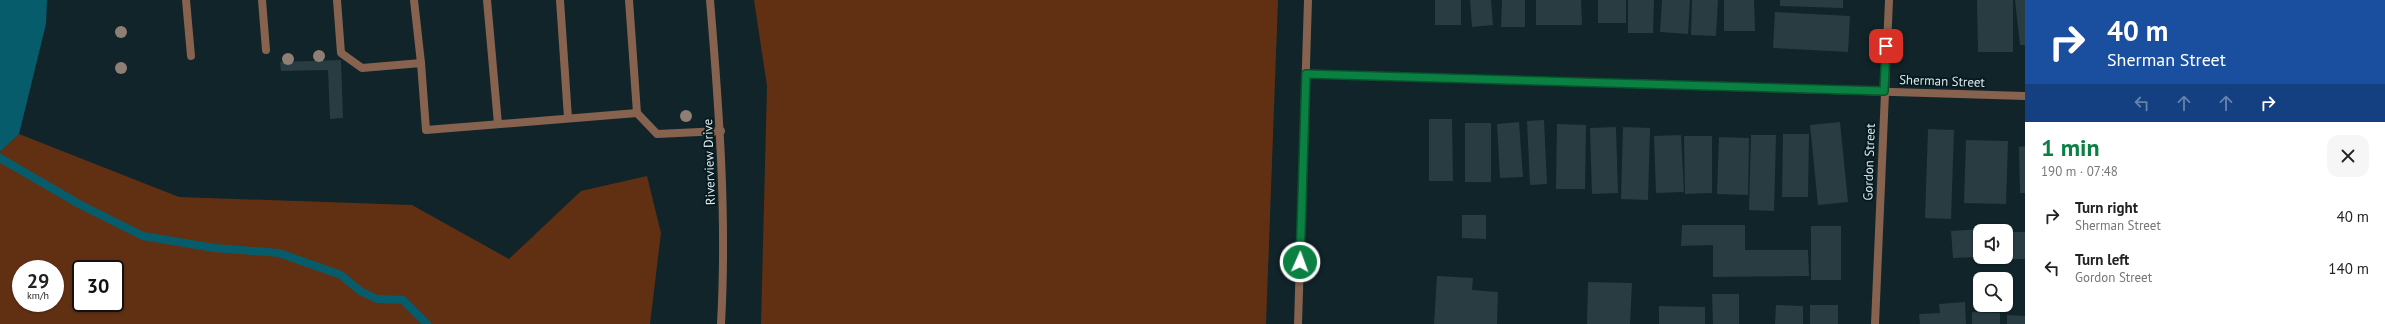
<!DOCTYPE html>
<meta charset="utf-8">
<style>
body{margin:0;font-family:"PT Sans",sans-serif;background:#f6f6f6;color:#222;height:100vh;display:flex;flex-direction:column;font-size:15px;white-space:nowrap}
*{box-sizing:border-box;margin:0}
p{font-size:13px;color:#767676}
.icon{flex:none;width:22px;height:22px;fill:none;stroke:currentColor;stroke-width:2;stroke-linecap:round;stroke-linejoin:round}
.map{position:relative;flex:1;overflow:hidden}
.drawer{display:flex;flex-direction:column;background:#fff;width:360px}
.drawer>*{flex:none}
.hud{background:#1a4fa0;color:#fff;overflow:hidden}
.buttons{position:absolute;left:1973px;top:224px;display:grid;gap:8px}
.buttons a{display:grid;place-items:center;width:40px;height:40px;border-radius:8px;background:#fff;box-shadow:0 1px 3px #0004;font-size:20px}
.speed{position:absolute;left:12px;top:260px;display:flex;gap:8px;font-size:20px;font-weight:700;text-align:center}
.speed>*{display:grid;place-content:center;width:52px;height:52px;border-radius:50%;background:#fff;box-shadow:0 1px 3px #0004;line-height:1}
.speed small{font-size:10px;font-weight:400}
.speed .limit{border:2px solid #111;border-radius:6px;background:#fff;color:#111}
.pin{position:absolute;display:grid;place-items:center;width:34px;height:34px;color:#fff;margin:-17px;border-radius:8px;box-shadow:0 2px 6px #0006}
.me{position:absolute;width:44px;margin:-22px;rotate:2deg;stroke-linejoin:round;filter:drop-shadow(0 0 3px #0008)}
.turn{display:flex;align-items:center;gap:14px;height:84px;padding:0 16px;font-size:18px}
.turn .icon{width:52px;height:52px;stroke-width:2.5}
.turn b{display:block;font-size:28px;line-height:34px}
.lanes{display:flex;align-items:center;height:38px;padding:0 16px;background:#0003;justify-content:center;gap:20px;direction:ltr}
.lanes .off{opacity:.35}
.round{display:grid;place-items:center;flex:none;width:42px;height:42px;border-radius:12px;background:#f6f6f6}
.summary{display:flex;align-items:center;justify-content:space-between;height:68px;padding:0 16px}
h1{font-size:24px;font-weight:700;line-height:30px;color:#0b8043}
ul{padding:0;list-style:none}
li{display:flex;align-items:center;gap:12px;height:52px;padding:0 16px}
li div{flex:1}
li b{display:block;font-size:15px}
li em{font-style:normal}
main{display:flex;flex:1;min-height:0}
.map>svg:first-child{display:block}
</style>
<main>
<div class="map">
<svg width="2025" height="324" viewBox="0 0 2025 324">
<rect width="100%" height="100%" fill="#102429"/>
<g fill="#613013" fill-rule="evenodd">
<polygon points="754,0 1278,0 1266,324 761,324 767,86"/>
<path d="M 19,134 L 179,197 L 412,205 L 509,259 L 581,191 L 647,176 L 661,233 L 650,324 L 0,324 L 0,152 ZM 21,269 L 55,269 L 55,303 L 21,303 ZM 81,269 L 115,269 L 115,303 L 81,303 Z"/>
</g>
<polygon fill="#075c6c" points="0,0 47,0 46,24 19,134 0,152"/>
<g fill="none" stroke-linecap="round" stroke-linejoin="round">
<polyline stroke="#075c6c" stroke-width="8" points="0,158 79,204 143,236 214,248 279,253 341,275 360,291 377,299 403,300 427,324"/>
</g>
<g fill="#283c41">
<rect x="1435" y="0" width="26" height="25"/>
<polygon points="1470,0 1491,0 1493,25 1472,27"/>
<polygon points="1502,0 1525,0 1525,27 1501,27"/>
<polygon points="1536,0 1581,0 1582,25 1536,25"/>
<rect x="1598" y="0" width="28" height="23"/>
<polygon points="1628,0 1654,0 1653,33 1628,33"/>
<polygon points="1662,0 1690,0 1688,34 1660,32"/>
<polygon points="1692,0 1718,0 1716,36 1691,35"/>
<polygon points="1724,0 1754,0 1755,31 1724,31"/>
<polygon points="1780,0 1843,0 1843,8 1780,6"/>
<polygon points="1977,0 2013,0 2013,52 1978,52"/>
<polygon points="2015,0 2025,0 2025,45 2020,45"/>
<polygon points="1775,12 1850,16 1848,52 1773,48"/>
<polygon points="341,60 343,118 330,119 328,70 281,71 280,62"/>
<polygon points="1429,119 1452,119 1453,181 1429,181"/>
<polygon points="1544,120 1547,184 1530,185 1527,121"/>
<polygon points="1519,122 1523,177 1500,178 1497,124"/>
<polygon points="1840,122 1848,202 1818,205 1810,125"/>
<rect x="1465" y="123" width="26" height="59"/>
<polygon points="1557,124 1586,125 1585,189 1556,189"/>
<polygon points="1616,127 1618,193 1592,194 1590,128"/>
<polygon points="1623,127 1650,128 1648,200 1621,199"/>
<polygon points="1928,129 1954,130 1951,219 1925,218"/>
<polygon points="1783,134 1809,134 1808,197 1782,197"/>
<polygon points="1681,135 1684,192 1656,193 1654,136"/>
<polygon points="1751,135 1776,135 1774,211 1749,210"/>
<polygon points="1684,136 1712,136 1712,193 1685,194"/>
<polygon points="1719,137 1749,138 1748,195 1717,194"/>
<polygon points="1966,140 2008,141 2006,204 1964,203"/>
<polygon points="2025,146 2025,193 2020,193 2019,147"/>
<polygon points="1462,215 1486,215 1486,239 1462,238"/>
<polygon points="1682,225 1745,225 1745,250 1808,250 1809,276 1713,277 1713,245 1681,246"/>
<rect x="1811" y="226" width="30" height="54"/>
<polygon points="1997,228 1998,231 1980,231 1980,257 1953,258 1951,231"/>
<rect x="2006" y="232" width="19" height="27"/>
<polygon points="1437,276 1473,278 1472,290 1498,292 1497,324 1434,324"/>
<polygon points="1588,282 1632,283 1630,324 1587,324"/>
<polygon points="1712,294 1739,294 1739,324 1713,324"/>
<polygon points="1965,302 1966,324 1920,324 1919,314 1940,313 1939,304"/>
<polygon points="1776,305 1803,306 1803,324 1775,324"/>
<rect x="1810" y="305" width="28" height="19"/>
<polygon points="1659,306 1705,307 1705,324 1659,324"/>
<polygon points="1972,312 2000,313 2000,324 1972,324"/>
<polygon points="2007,315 2025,316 2025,324 2007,324"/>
</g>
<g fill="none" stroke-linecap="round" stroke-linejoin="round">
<g stroke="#87624f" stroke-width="8">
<polyline points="186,0 191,56"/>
<polyline points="262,0 266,50"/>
<polyline points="337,0 341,53 362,68 421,63 426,130 637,113 657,134 721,131"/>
<polyline points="414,0 421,63"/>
<polyline points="487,0 498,124"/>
<polyline points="560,0 568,118"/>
<polyline points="629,0 637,113"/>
</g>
<g stroke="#87624f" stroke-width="8">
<path d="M 710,0 C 719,108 727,215 721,324"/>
<polyline points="1306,74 2025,96"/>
<polyline points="1298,324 1308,0"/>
<polyline points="1875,324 1889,0"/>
</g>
</g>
<g fill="#8e7e73">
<circle cx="121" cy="32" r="6"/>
<circle cx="319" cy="56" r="6"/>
<circle cx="288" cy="59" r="6"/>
<circle cx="121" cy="68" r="6"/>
<circle cx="686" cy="116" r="6"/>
</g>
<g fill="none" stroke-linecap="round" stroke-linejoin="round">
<g stroke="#07532c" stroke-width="10">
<polyline id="route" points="1300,262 1306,74 1884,91 1886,46"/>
</g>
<use href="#route" stroke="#0b8043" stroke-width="7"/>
</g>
<g text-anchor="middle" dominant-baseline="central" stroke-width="4" stroke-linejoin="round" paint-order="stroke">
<g font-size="13" fill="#dce8eb" stroke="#061a1f">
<text transform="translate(1942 81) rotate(2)">Sherman Street</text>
<text transform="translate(709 162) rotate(-92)">Riverview Drive</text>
<text transform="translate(1869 162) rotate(-88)">Gordon Street</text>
</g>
</g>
</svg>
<div class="buttons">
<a><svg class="icon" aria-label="sound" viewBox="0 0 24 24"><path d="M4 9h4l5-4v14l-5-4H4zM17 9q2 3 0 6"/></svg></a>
<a><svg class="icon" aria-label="search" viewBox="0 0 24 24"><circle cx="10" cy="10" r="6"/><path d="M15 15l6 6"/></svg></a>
</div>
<div class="speed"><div>29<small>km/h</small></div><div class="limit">30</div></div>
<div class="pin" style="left:1886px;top:46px;background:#d93025"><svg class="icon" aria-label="arrive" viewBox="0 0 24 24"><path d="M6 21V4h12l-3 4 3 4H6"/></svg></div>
<svg class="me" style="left:1300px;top:262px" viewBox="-20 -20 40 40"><circle r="17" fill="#0b8043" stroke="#fff" stroke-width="3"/><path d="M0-11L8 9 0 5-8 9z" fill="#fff"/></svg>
</div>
<section class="drawer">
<div class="hud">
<div class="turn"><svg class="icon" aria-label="right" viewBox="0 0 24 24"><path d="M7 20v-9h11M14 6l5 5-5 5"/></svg><div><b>40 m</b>Sherman Street</div></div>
<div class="lanes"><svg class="icon off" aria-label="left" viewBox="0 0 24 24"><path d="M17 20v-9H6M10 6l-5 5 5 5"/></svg><svg class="icon off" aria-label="ahead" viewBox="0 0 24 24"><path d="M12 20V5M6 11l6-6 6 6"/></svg><svg class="icon off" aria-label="ahead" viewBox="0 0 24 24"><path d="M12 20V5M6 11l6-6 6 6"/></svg><svg class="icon" aria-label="right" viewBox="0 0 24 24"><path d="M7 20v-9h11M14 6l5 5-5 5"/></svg></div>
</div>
<div class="summary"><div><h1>1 min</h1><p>190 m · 07:48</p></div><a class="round"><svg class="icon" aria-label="close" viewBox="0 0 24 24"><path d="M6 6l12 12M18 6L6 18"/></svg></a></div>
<ul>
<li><svg class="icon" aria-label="right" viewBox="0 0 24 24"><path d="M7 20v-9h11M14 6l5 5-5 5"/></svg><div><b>Turn right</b><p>Sherman Street</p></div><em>40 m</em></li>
<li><svg class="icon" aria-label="left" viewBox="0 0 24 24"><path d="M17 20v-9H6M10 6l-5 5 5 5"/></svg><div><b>Turn left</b><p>Gordon Street</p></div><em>140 m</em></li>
</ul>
</section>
</main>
